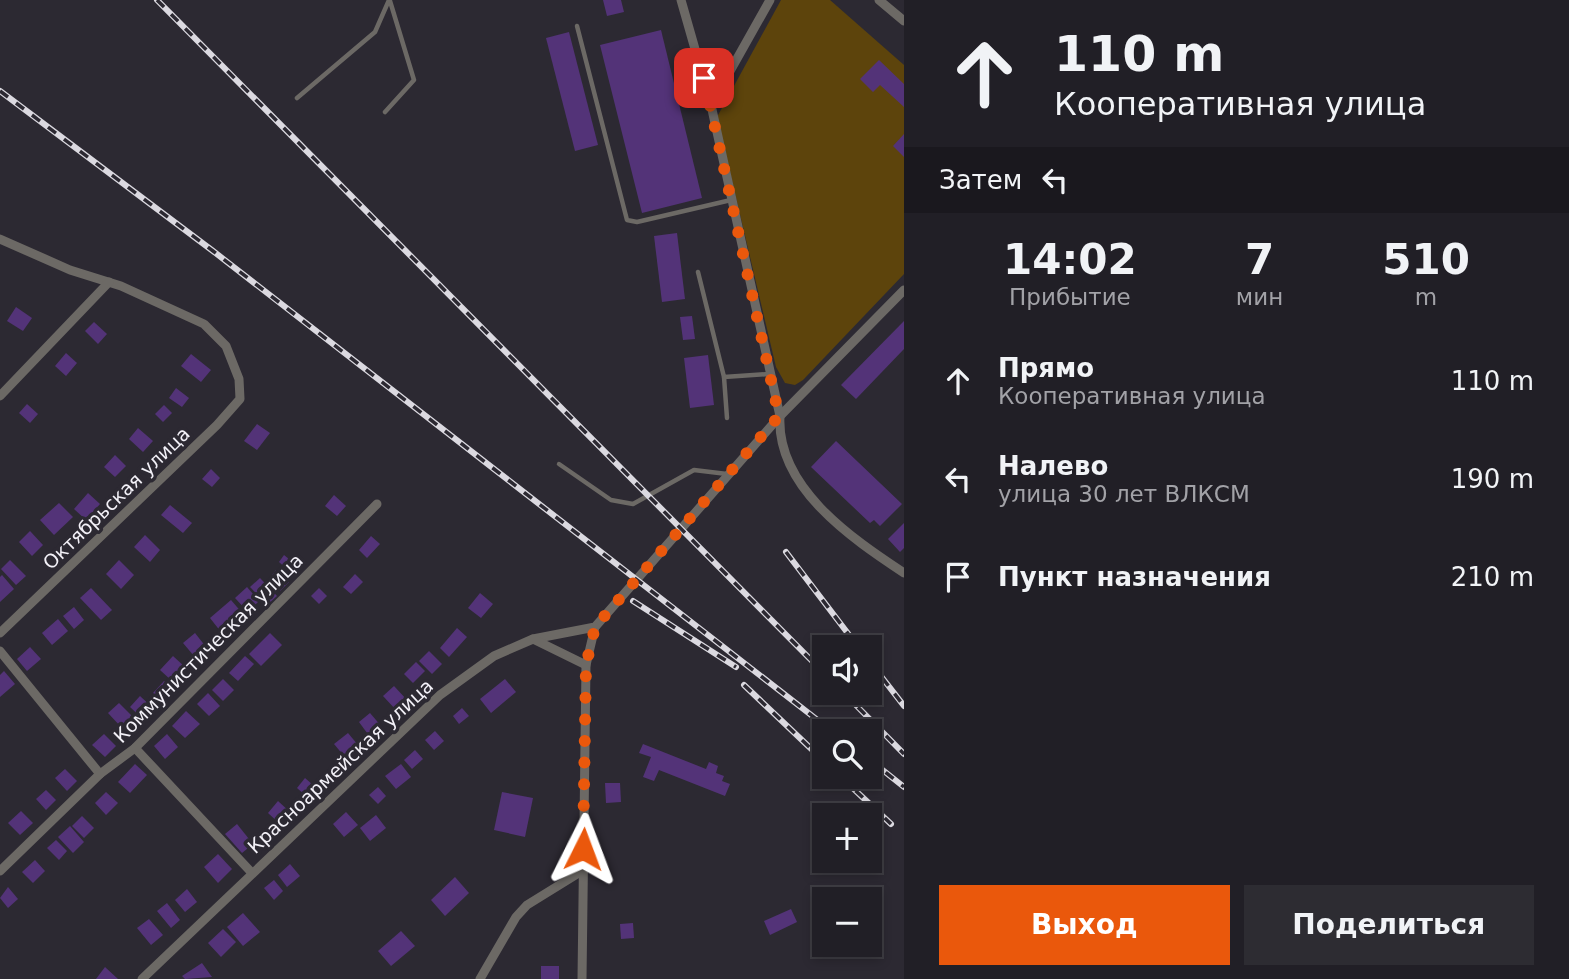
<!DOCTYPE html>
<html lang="ru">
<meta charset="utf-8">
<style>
body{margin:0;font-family:"DejaVu Sans",sans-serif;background:#2d2c32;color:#f1f3f6;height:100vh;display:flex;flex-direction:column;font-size:26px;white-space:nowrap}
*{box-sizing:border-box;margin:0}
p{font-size:23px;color:#a2a2a7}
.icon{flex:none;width:38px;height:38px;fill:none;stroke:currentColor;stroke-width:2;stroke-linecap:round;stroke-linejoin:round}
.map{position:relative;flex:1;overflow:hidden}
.details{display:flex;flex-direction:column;background:#211f26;width:665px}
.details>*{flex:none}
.hud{background:#211f26;color:#f1f3f6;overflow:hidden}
.buttons{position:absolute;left:812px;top:635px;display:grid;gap:14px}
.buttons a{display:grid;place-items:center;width:70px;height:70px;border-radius:0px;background:#211f26;box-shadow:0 4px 10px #0003,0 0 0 2px #3e3d43;font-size:35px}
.pin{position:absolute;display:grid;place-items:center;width:60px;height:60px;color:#fff;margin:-30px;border-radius:14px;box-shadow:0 4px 10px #0006}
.me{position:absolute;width:77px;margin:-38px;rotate:3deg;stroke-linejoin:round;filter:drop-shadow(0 0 5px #0008)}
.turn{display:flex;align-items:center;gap:24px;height:147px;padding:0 35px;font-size:32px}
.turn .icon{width:91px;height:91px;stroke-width:2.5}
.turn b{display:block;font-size:49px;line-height:60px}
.then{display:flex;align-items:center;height:66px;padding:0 35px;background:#0003;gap:14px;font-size:26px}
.eta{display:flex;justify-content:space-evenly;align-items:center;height:119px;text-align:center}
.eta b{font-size:42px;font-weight:700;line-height:49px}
.action{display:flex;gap:14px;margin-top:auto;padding:14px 35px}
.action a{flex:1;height:80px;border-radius:0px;background:#ea580c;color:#fff;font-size:28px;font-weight:700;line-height:80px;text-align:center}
.action a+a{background:#2d2c32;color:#f1f3f6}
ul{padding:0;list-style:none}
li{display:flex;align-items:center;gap:21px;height:98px;padding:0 35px}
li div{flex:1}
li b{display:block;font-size:26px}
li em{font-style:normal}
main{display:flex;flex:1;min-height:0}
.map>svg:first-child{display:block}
</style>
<main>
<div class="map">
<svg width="904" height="979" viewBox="0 0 904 979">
<rect width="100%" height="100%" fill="#2c2932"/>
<polygon fill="#5d440c" points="781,0 830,0 904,65 904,274 803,380 795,385 785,383 776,367 717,117"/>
<g fill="#533378">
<polygon points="603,0 621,0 624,12 607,16"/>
<polygon points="661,30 702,198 642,213 600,45"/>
<polygon points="569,32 598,145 575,151 546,38"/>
<polygon points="879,60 904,84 904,107 880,85 873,92 860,79"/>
<polygon points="904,134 904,157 893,146"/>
<polygon points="677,233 685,299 662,302 654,236"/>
<polygon points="16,307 32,318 23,331 7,321"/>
<polygon points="692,316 695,339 683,340 680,317"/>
<polygon points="904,321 904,349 856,399 841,385"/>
<polygon points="94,322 107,334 98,344 85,331"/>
<polygon points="66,353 77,363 66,376 55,366"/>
<polygon points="191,354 211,370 201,382 181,366"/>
<polygon points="708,355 714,405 690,408 684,358"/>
<polygon points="176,388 189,398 182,407 169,398"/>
<polygon points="27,404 38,414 30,423 19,413"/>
<polygon points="164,405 172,413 163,422 155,414"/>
<polygon points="257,424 270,433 257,450 244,441"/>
<polygon points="138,428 153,441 143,452 129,439"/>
<polygon points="836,441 902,504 880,526 874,520 870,523 811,467"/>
<polygon points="115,455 126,466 115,477 104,467"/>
<polygon points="211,469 220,478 212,487 202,479"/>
<polygon points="88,493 100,504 86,520 74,509"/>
<polygon points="334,495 346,506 337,516 325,506"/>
<polygon points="59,503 73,517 54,535 40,520"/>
<polygon points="170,505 192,523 183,533 161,515"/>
<polygon points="904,523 904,548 900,552 888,539"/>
<polygon points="30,531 43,545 32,556 19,542"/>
<polygon points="145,535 160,550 150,562 134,547"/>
<polygon points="371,536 380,544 367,558 359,550"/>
<polygon points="284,555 295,564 289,571 279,562"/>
<polygon points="10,560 26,576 16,585 1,569"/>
<polygon points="119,560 134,575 121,589 106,574"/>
<polygon points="276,570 289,582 280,591 268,580"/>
<polygon points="355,574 363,582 351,594 343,587"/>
<polygon points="2,575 14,589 0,602 0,577"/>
<polygon points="260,578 277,596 267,605 250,587"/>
<polygon points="247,587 259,601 248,612 235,598"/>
<polygon points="91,588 112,610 101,620 80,598"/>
<polygon points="319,588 327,596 319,604 311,596"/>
<polygon points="480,593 493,604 481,618 468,608"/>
<polygon points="231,600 243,614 221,632 210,618"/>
<polygon points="74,607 84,620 74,629 63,616"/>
<polygon points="58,619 68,631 52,645 42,633"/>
<polygon points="457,628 467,637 449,657 440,648"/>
<polygon points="195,633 206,647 194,656 183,643"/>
<polygon points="270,633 282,645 261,666 249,654"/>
<polygon points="30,647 41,659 27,671 17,659"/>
<polygon points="429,651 442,664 432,674 419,661"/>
<polygon points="173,656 185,667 172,681 160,670"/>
<polygon points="245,656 254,664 238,681 229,673"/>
<polygon points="416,662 425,671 413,683 404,674"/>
<polygon points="4,671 15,684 0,697 0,675"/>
<polygon points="223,679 234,690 223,701 212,690"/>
<polygon points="505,679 516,692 491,713 480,699"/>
<polygon points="164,681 174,690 164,702 153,693"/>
<polygon points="394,686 407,700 396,710 383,696"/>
<polygon points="208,693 220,706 209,716 197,704"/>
<polygon points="140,696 154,709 144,720 130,707"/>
<polygon points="119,703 132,716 121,727 108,713"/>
<polygon points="462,708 469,716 459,724 453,716"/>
<polygon points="186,711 200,724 185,738 172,726"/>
<polygon points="370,713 382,727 370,737 359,722"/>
<polygon points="435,731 444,741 434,750 425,740"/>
<polygon points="348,733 358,745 344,756 334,744"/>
<polygon points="104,734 116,746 105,757 92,745"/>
<polygon points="167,734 178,747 165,759 154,746"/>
<polygon points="643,744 706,769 709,762 718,766 716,773 724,776 722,781 730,784 725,796 659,770 654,781 643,777 651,757 639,753"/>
<polygon points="415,750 423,759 412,769 404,760"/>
<polygon points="135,764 147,775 130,793 118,782"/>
<polygon points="401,764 411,777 396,789 385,776"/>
<polygon points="65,769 77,781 67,791 55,778"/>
<polygon points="305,778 313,785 305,795 297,788"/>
<polygon points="605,783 620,783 621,802 606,803"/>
<polygon points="378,787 386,796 378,804 369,795"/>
<polygon points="46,790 56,800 46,810 36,799"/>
<polygon points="106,792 118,803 106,815 95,803"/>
<polygon points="502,792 533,798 525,837 494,830"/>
<polygon points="278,801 290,812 280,824 268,813"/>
<polygon points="21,811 33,823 20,835 8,823"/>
<polygon points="346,812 358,825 344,837 333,824"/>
<polygon points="376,815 386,828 370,841 360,828"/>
<polygon points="82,816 94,828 84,838 72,826"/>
<polygon points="237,824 253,844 242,853 225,834"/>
<polygon points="70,826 84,842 73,853 58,837"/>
<polygon points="56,840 67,851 59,860 47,848"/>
<polygon points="218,854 232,869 218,883 204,867"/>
<polygon points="35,860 45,871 33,883 22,872"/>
<polygon points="290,864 300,876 287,887 278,875"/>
<polygon points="455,877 469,893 445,916 431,900"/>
<polygon points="274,880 283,891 274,900 264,888"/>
<polygon points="8,887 18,899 8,908 0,898"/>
<polygon points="187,889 197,902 185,912 175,900"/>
<polygon points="167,903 180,920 171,928 157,911"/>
<polygon points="791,909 797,922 770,935 764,921"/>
<polygon points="243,913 260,932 243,946 227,927"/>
<polygon points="149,919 163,935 151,945 137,928"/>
<polygon points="633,923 634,938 621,939 620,924"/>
<polygon points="223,929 236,942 221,957 208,943"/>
<polygon points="401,931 415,946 391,966 378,951"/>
<polygon points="202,963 212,977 185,979 182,976"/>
<rect x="541" y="966" width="18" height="13"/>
<polygon points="105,967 118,979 96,979"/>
</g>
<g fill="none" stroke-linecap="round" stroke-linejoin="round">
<g stroke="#6c6965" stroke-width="4.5">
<polyline points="577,26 627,220 637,222 731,200"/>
<polyline points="297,98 375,32 389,0"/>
<polyline points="385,112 414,80 390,1"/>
<polyline points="698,272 724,377 769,374"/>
<polyline points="724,377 727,418"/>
<polyline points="559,464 611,500 633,504 694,470 727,474"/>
</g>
<g stroke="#6c6965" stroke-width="9">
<path d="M 681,0 L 711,105 L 780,416 C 776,487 851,538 904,573"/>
<polyline points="879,0 904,21"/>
<polyline points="711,105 770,0"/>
<polyline points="0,239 70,270 121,286 204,324 226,346 239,379 240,399 217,425 0,633"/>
<polyline points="0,396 109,282"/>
<polyline points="533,639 595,627 780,416 904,290"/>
<polyline points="0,651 100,774"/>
<polyline points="135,748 252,873"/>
<polyline points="0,871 100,774 135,748 377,504"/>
<polyline points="142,979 440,695 494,656 533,639 586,665"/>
<polyline points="480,979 516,917 527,905 582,871"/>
<polyline points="582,979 586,665 595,627"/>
</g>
<g stroke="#dbd9e0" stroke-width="6">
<g id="rail">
<polyline points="157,0 824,673"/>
<polyline points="0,91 213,251 833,732"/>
<polyline points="786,552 859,648"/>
<polyline points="633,601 736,667"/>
<polyline points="870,662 904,706"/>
<polyline points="744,685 824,761"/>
<polyline points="844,693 904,754"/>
<polyline points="870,760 904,787"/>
<polyline points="841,777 891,824"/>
</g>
</g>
<use href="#rail" stroke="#2c2932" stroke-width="3.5" stroke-dasharray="10" stroke-linecap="butt"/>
</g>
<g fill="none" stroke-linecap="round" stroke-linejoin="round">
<polyline stroke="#ea580c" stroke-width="12" stroke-dasharray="0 21.6" points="583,849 586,665 595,627 779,416 704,78"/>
</g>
<g text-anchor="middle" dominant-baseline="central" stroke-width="7" stroke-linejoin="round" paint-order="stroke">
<g font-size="19" fill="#f3f1f8" stroke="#2c2932">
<text transform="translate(116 498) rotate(-44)">Октябрьская улица</text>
<text transform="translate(208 648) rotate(-45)">Коммунистическая улица</text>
<text transform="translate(340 766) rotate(-43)">Красноармейская улица</text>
</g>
</g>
</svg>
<div class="buttons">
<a><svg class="icon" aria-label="sound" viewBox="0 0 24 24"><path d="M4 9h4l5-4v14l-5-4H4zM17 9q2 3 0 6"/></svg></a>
<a><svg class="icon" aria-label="search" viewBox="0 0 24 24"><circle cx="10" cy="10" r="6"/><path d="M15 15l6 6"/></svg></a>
<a>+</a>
<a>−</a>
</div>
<div class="pin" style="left:704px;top:78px;background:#d93025"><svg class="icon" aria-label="arrive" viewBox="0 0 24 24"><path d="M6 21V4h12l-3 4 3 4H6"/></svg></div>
<svg class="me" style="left:583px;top:849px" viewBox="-20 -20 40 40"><path d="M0-17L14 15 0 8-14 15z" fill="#ea580c" stroke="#fff" stroke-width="4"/></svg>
</div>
<section class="details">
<div class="hud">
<div class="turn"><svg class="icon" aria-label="ahead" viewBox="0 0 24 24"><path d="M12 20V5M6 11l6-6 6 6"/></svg><div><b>110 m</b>Кооперативная улица</div></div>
<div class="then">Затем<svg class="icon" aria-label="left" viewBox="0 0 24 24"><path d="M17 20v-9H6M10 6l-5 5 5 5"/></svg></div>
</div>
<div class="eta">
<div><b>14:02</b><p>Прибытие</p></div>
<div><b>7</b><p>мин</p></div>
<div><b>510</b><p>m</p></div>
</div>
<ul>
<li><svg class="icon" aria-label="ahead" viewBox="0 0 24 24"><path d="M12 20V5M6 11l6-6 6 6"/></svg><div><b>Прямо</b><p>Кооперативная улица</p></div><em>110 m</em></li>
<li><svg class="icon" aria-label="left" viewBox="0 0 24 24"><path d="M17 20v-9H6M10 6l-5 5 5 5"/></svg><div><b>Налево</b><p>улица 30 лет ВЛКСМ</p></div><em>190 m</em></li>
<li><svg class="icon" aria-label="arrive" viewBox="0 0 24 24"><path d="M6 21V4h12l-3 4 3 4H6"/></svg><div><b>Пункт назначения</b></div><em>210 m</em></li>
</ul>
<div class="action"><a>Выход</a><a>Поделиться</a></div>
</section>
</main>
